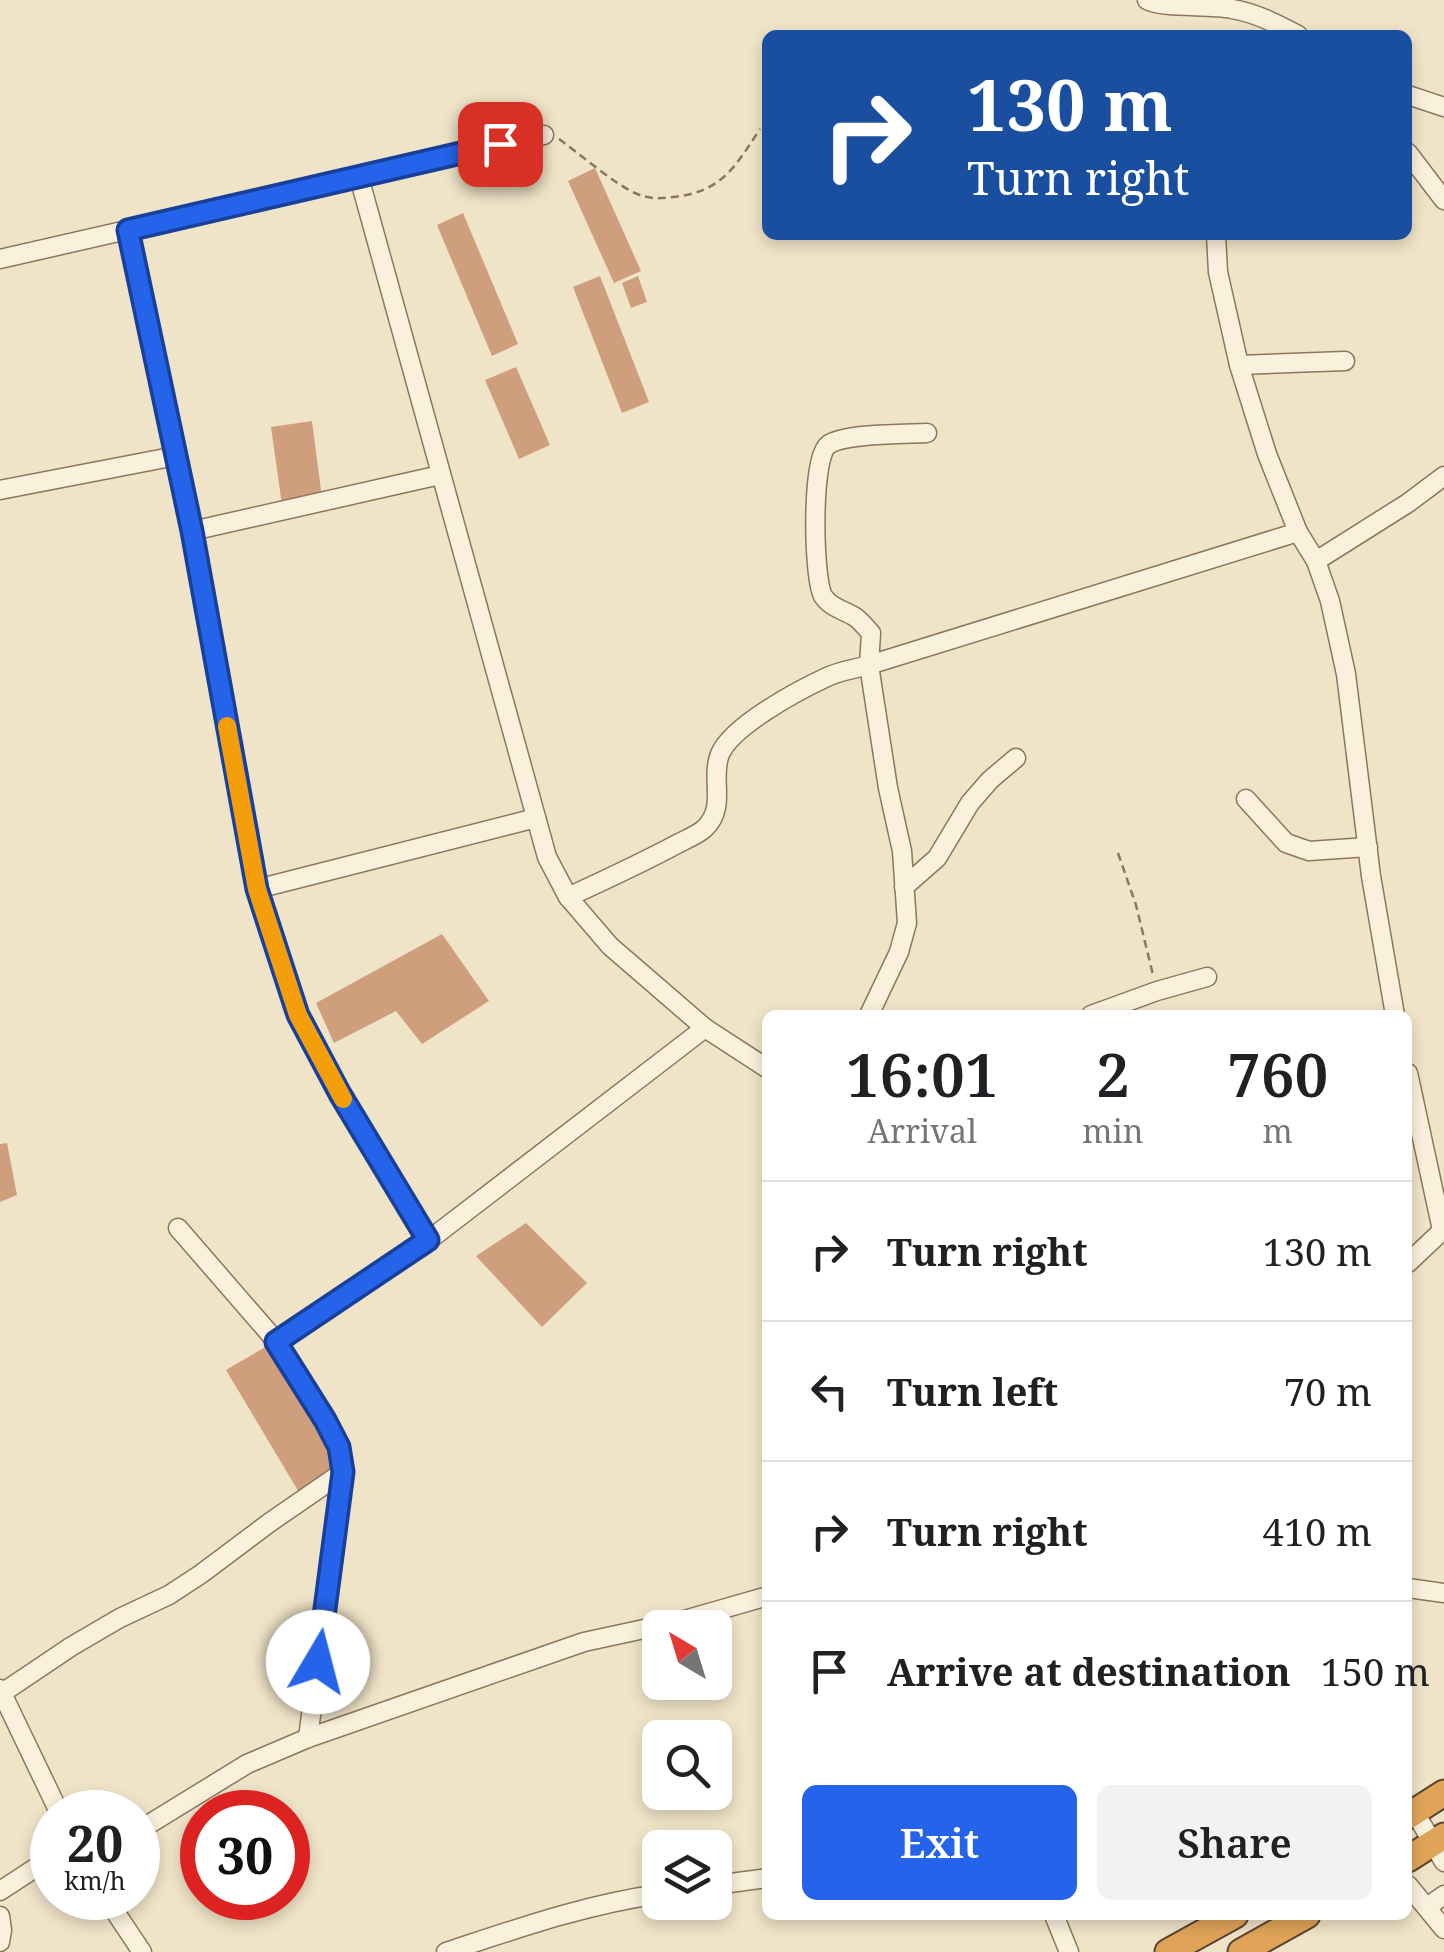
<!DOCTYPE html>
<style>
body{margin:0;font-family:"Noto Serif",serif;background:#f2f2f2;color:#202124;height:100vh;display:flex;flex-direction:column;font-size:38px;white-space:nowrap}
*{box-sizing:border-box;margin:0}
p{font-size:32px;color:#757577}
.icon{flex:none;width:55px;height:55px;fill:none;stroke:currentColor;stroke-width:2;stroke-linecap:round;stroke-linejoin:round}
.map{position:relative;flex:1;overflow:hidden}
.panel{position:absolute;left:762px;top:1010px;width:650px;height:910px;display:flex;flex-direction:column;background:#fff;border-radius:15px;box-shadow:0 5px 15px #0003}
.panel>*{flex:none}
.hud{position:absolute;left:762px;top:30px;width:650px;height:210px;border-radius:15px;box-shadow:0 5px 15px #0003;background:#1a4fa0;color:#fff;overflow:hidden}
.needle{width:65px;rotate:322deg}
.tools{position:absolute;left:642px;top:1610px;display:grid;gap:20px}
.tools a{display:grid;place-items:center;width:90px;height:90px;border-radius:15px;background:#fff;box-shadow:0 5px 15px #0003;font-size:50px}
.speed{position:absolute;left:30px;top:1790px;display:flex;gap:20px;font-size:50px;font-weight:700;text-align:center}
.speed>*{display:grid;place-content:center;width:130px;height:130px;border-radius:50%;background:#fff;box-shadow:0 5px 15px #0003;line-height:1}
.speed small{font-size:25px;font-weight:400}
.speed .limit{border:15px solid #d22;background:#fff;color:#111}
.pin{position:absolute;display:grid;place-items:center;width:85px;height:85px;color:#fff;margin:-42px;border-radius:20px;box-shadow:0 5px 15px #0006}
.me{position:absolute;width:110px;margin:-55px;rotate:8deg;stroke-linejoin:round;filter:drop-shadow(0 0 8px #0008)}
.turn{display:flex;align-items:center;gap:35px;height:210px;padding:0 40px;font-size:45px}
.turn .icon{width:130px;height:130px;stroke-width:2.5}
.turn b{display:block;font-size:70px;line-height:85px}
.eta{display:flex;justify-content:space-evenly;align-items:center;height:170px;text-align:center}
.eta b{font-size:60px;font-weight:600;line-height:70px}
.button{display:flex;gap:20px;margin-top:auto;padding:20px 40px}
.button a{flex:1;height:115px;border-radius:15px;background:#2563eb;color:#fff;font-size:40px;font-weight:600;line-height:115px;text-align:center}
.button a+a{background:#f2f2f2;color:#202124}
ul{padding:0;list-style:none}
li{display:flex;align-items:center;gap:30px;height:140px;padding:0 40px;border-top:2px solid #e0e0e0}
li div{flex:1}
li b{display:block;font-size:38px}
li em{font-style:normal}
.map>svg:first-child{display:block}
</style>
<div class="map">
<svg width="1444" height="1952" viewBox="0 0 1444 1952">
<rect width="100%" height="100%" fill="#f0e4c8"/>
<g fill="#cf9f7d">
<polygon points="595,168 641,271 614,283 568,181"/>
<polygon points="463,213 518,344 492,356 437,225"/>
<polygon points="600,276 649,402 622,413 573,287"/>
<polygon points="638,276 647,302 631,308 622,283"/>
<polygon points="516,367 550,445 519,459 485,380"/>
<polygon points="312,421 322,498 282,505 271,427"/>
<polygon points="442,934 489,1001 422,1044 396,1011 334,1043 316,1003"/>
<polygon points="7,1143 17,1195 0,1202 0,1144"/>
<polygon points="526,1223 587,1283 542,1327 476,1256"/>
<polygon points="267,1346 341,1469 300,1494 226,1370"/>
</g>
<g fill="none" stroke-linecap="round" stroke-linejoin="round">
<g stroke="#8d765c" stroke-width="21">
<g id="minor">
<path d="M 1147,0 C 1164,9 1209,4 1232,9 C 1256,13 1277,24 1298,35"/>
<polyline points="1408,95 1444,107"/>
<polyline points="1408,153 1444,200"/>
<polyline points="359,177 544,135"/>
<polyline points="129,230 192,531 257,889 298,1015 340,1094 429,1240"/>
<polyline points="1216,235 1218,272 1239,365 1267,454 1298,532 1316,561 1330,601 1346,674 1371,876 1395,1015"/>
<polyline points="0,259 359,177 547,857 568,897 610,946 705,1028 768,1069"/>
<polyline points="1239,365 1345,361"/>
<polyline points="0,490 176,456"/>
<polyline points="192,531 440,475"/>
<polyline points="1316,561 1408,503 1444,476"/>
<polyline points="1246,799 1286,843 1309,851 1368,847"/>
<polyline points="904,887 937,858 970,803 990,780 1016,758"/>
<polyline points="257,889 536,818"/>
<path d="M 568,897 C 605,880 642,863 679,843 C 687,839 699,834 705,828 C 727,807 710,779 720,754 C 732,726 797,691 825,678 C 838,671 855,669 869,665 L 1298,532"/>
<path d="M 869,1015 L 899,952 L 907,923 L 902,851 L 888,788 L 869,665 L 871,633 C 866,628 861,621 855,617 C 844,610 831,608 823,596 C 813,577 811,457 828,445 C 844,433 905,434 927,433"/>
<polyline points="1091,1015 1157,991 1207,977"/>
<polyline points="1408,1073 1442,1230"/>
<polyline points="178,1228 276,1341 325,1420 339,1447 343,1472 308,1738"/>
<polyline points="1408,1263 1444,1229"/>
<polyline points="276,1341 429,1240 705,1028"/>
<polyline points="1408,1588 1444,1593"/>
<polyline points="0,1689 59,1812"/>
<polyline points="2,1693 72,1646 120,1618 169,1595 201,1574 269,1523 343,1472"/>
<polyline points="1414,1811 1444,1862"/>
<polyline points="138,1831 247,1764 308,1738 584,1642 681,1621 768,1596"/>
<polyline points="715,1885 768,1878"/>
<polyline points="1408,1885 1444,1929"/>
<polyline points="0,1891 52,1857"/>
<polyline points="106,1898 142,1952"/>
<polyline points="1427,1907 1444,1895"/>
<polyline points="1054,1915 1069,1952"/>
<polyline points="0,1916 2,1930 0,1942"/>
<path d="M 446,1952 C 516,1929 587,1904 660,1894"/>
</g>
</g>
<g stroke="#5b4430" stroke-width="29">
<g id="highway">
<polyline points="1408,1816 1444,1793"/>
<polyline points="1408,1859 1444,1836"/>
<polyline points="1168,1952 1235,1915"/>
<polyline points="1241,1952 1307,1915"/>
</g>
</g>
<g stroke="#8d765c" stroke-width="2.5" stroke-dasharray="8 5" stroke-linecap="butt">
<path d="M 559,139 C 580,154 613,183 635,193 C 648,199 659,199 673,197 C 722,192 735,167 760,129"/>
<polyline points="1118,853 1136,905 1153,975"/>
</g>
<use href="#minor" stroke="#faf1dc" stroke-width="18"/>
<use href="#highway" stroke="#e0a458" stroke-width="25"/>
</g>
<g fill="none" stroke-linecap="round" stroke-linejoin="round">
<g stroke="#184099" stroke-width="25">
<polyline id="route" points="318,1662 343,1472 339,1447 325,1420 276,1342 428,1240 340,1094 298,1015 257,889 192,531 128,230 500,144"/>
</g>
<use href="#route" stroke="#2563eb" stroke-width="18"/>
<polyline stroke="#f59e0b" stroke-width="18" points="227,726 257,889 298,1015 343,1099"/>
</g>
</svg>
<div class="tools">
<a><svg class="needle" viewBox="-14 -14 28 28"><path d="M0-13l5 13h-10z" fill="#e53935"/><path d="M0 13l5-13h-10z" fill="#757577"/></svg></a>
<a><svg class="icon" aria-label="search" viewBox="0 0 24 24"><circle cx="10" cy="10" r="6"/><path d="M15 15l6 6"/></svg></a>
<a><svg class="icon" aria-label="layers" viewBox="0 0 24 24"><path d="M12 4l9 5-9 5-9-5zM3 14l9 5 9-5"/></svg></a>
</div>
<div class="speed"><div>20<small>km/h</small></div><div class="limit">30</div></div>
<div class="pin" style="left:500px;top:144px;background:#d93025"><svg class="icon" aria-label="arrive" viewBox="0 0 24 24"><path d="M6 21V4h12l-3 4 3 4H6"/></svg></div>
<svg class="me" style="left:318px;top:1662px" viewBox="-20 -20 40 40"><circle r="19" fill="#fff"/><path d="M0-13L10 11 0 6-10 11z" fill="#2563eb"/></svg>
<div class="hud">
<div class="turn"><svg class="icon" aria-label="right" viewBox="0 0 24 24"><path d="M7 20v-9h11M14 6l5 5-5 5"/></svg><div><b>130 m</b>Turn right</div></div>
</div>
<section class="panel">
<div class="eta">
<div><b>16:01</b><p>Arrival</p></div>
<div><b>2</b><p>min</p></div>
<div><b>760</b><p>m</p></div>
</div>
<ul>
<li><svg class="icon" aria-label="right" viewBox="0 0 24 24"><path d="M7 20v-9h11M14 6l5 5-5 5"/></svg><div><b>Turn right</b></div><em>130 m</em></li>
<li><svg class="icon" aria-label="left" viewBox="0 0 24 24"><path d="M17 20v-9H6M10 6l-5 5 5 5"/></svg><div><b>Turn left</b></div><em>70 m</em></li>
<li><svg class="icon" aria-label="right" viewBox="0 0 24 24"><path d="M7 20v-9h11M14 6l5 5-5 5"/></svg><div><b>Turn right</b></div><em>410 m</em></li>
<li><svg class="icon" aria-label="arrive" viewBox="0 0 24 24"><path d="M6 21V4h12l-3 4 3 4H6"/></svg><div><b>Arrive at destination</b></div><em>150 m</em></li>
</ul>
<div class="button"><a>Exit</a><a>Share</a></div>
</section>
</div>
